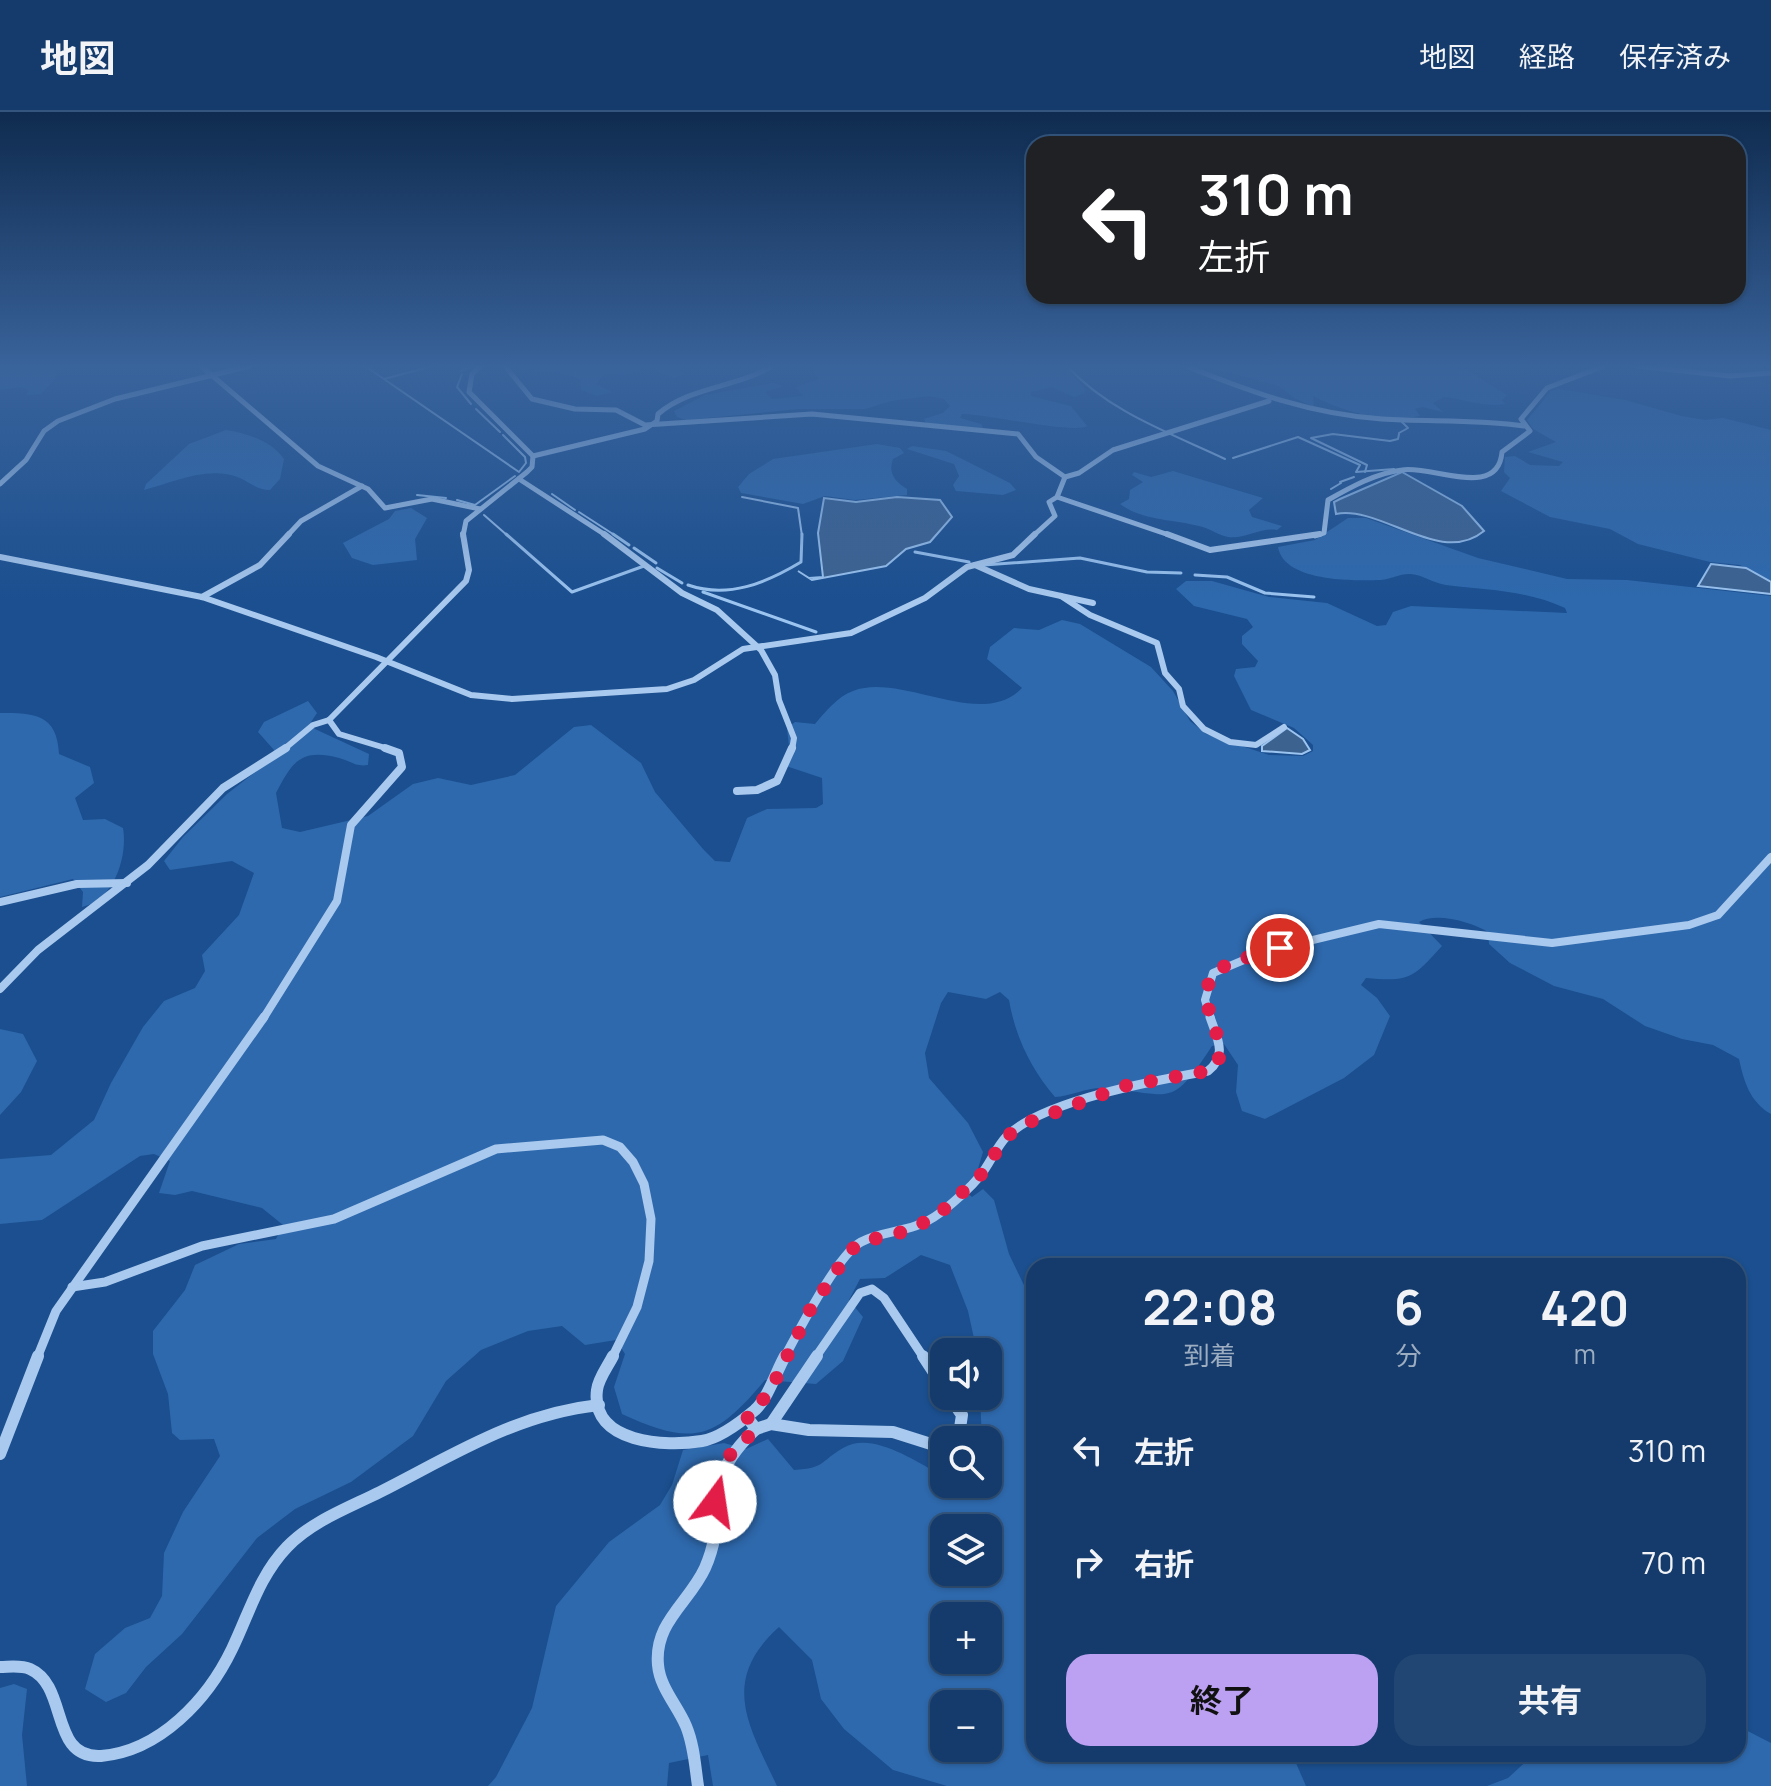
<!DOCTYPE html>
<html lang="ja">
<meta charset="utf-8">
<style>
body{margin:0;font-family:Manrope,"Noto Sans JP",sans-serif;background:#214673;color:#f1f3f6;height:100vh;display:flex;flex-direction:column;font-size:30px;white-space:nowrap}
*{box-sizing:border-box;margin:0}
p{font-size:26px;color:#9dadc1}
.icon{flex:none;width:44px;height:44px;fill:none;stroke:currentColor;stroke-width:2;stroke-linecap:round;stroke-linejoin:round}
.map{position:relative;flex:1;overflow:hidden}
.side{position:absolute;left:1026px;top:1146px;width:720px;height:504px;display:flex;flex-direction:column;background:#143b6b;border-radius:24px;box-shadow:0 2px 6px #0004,0 0 0 2px #33557e}
.side>*{flex:none}
.hud{position:absolute;left:1026px;top:24px;width:720px;height:168px;border-radius:24px;box-shadow:0 2px 6px #0004,0 0 0 2px #33557e;background:#202124;color:#fff;overflow:hidden}
.fabs{position:absolute;left:930px;top:1226px;display:grid;gap:16px}
.fabs a{display:grid;place-items:center;width:72px;height:72px;border-radius:16px;background:#143b6b;box-shadow:0 2px 6px #0004,0 0 0 2px #33557e;font-size:40px}
.pin{position:absolute;display:grid;place-items:center;width:68px;height:68px;color:#fff;margin:-34px;border:4px solid #fff;border-radius:50%;box-shadow:0 2px 8px #0007}
.me{position:absolute;width:88px;margin:-44px;rotate:14deg;stroke-linejoin:round;filter:drop-shadow(0 0 6px #0008)}
.turn{display:flex;align-items:center;gap:28px;height:168px;padding:0 40px;font-size:36px}
.turn .icon{width:104px;height:104px;stroke-width:2.5}
.turn b{display:block;font-size:56px;line-height:68px}
.eta{display:flex;justify-content:space-evenly;align-items:center;height:136px;text-align:center}
.eta b{font-size:48px;font-weight:700;line-height:56px}
.primary-button{display:flex;gap:16px;margin-top:auto;padding:16px 40px}
.primary-button a{flex:1;height:92px;border-radius:24px;background:#bca0f2;color:#111;font-size:32px;font-weight:700;line-height:92px;text-align:center}
.primary-button a+a{background:#214673;color:#f1f3f6}
ul{padding:0;list-style:none}
li{display:flex;align-items:center;gap:24px;height:112px;padding:0 40px}
li div{flex:1}
li b{display:block;font-size:30px}
li em{font-style:normal}
header{display:flex;align-items:center;gap:48px;box-sizing:border-box;height:112px;padding:0 40px;background:#143b6b;border-bottom:2px solid #33557e}
header strong{font-size:38px}
nav{display:flex;gap:44px;margin-inline-start:auto;font-size:28px}
.map>svg:first-child{display:block}
</style>
<header>
<strong>地図</strong>
<nav><a>地図</a><a>経路</a><a>保存済み</a></nav>
</header>
<div class="map">
<svg width="1771" height="1674" viewBox="0 0 1771 1674">
<rect width="100%" height="100%" fill="#1b4f8f"/>
<g fill="#2e69ad" fill-rule="evenodd">
<polygon points="0,254 66,254 57,259 55,267 41,282 27,283 28,278 22,275 0,278"/>
<path d="M 516,254 L 680,254 L 684,262 L 674,266 L 651,256 L 623,263 L 605,261 L 596,272 L 612,280 L 597,284 L 581,278 L 580,268 C 561,255 536,264 516,254 Z"/>
<path d="M 814,254 L 1065,254 L 1086,278 L 1084,281 L 1074,285 L 1052,275 L 1031,280 L 1031,284 L 1071,294 L 1087,314 C 1074,322 987,302 962,302 L 960,306 L 981,312 L 984,317 L 926,311 L 924,307 L 943,301 L 950,294 L 944,287 L 929,284 L 891,289 L 865,297 L 799,297 L 686,308 L 677,305 L 674,299 L 705,283 L 773,271 L 784,274 L 765,280 L 772,287 L 803,284 L 796,275 L 819,267 L 812,256 Z"/>
<path d="M 1205,254 L 1452,254 L 1467,258 L 1507,283 L 1502,288 L 1505,292 C 1482,295 1464,287 1444,285 L 1433,291 L 1443,300 L 1422,295 L 1415,297 L 1420,304 C 1383,311 1346,301 1313,284 L 1314,295 L 1294,286 L 1279,274 Z"/>
<polygon points="1559,277 1626,288 1681,304 1705,308 1723,306 1771,318 1771,469 1740,453 1710,450 1638,432 1610,417 1550,405 1501,379 1510,366 1504,360 1505,345 1515,344 1530,353 1559,354 1563,350 1528,340 1556,330 1533,317 1527,308 1551,279"/>
<path d="M 226,318 C 246,321 272,329 284,347 L 280,367 L 270,378 C 257,378 251,371 240,366 C 208,353 175,370 144,378 L 146,372 L 189,332 Z"/>
<path d="M 877,332 L 900,336 L 904,341 L 893,347 C 888,362 895,369 907,377 L 907,383 L 855,388 L 825,384 L 803,392 L 741,381 L 738,375 L 749,362 L 773,347 Z"/>
<polygon points="912,334 946,339 1010,371 1016,378 1003,383 956,379 953,373 959,364 954,352 907,337"/>
<path d="M 1173,359 L 1263,386 L 1249,398 L 1252,405 L 1282,414 L 1277,418 C 1260,415 1247,427 1228,425 C 1218,423 1209,416 1199,414 C 1172,407 1143,409 1120,392 L 1129,387 L 1130,378 L 1143,370 L 1132,363 L 1134,360 L 1151,365 Z"/>
<polygon points="411,396 427,406 415,427 417,448 373,453 352,446 343,431 389,407 395,399"/>
<path d="M 1348,406 L 1366,406 L 1478,446 L 1567,467 L 1627,468 L 1771,484 L 1771,1002 C 1750,990 1744,970 1739,947 L 1713,933 L 1682,927 L 1645,914 L 1603,887 L 1554,874 L 1510,851 L 1489,832 L 1488,820 C 1471,810 1436,800 1419,810 L 1442,834 C 1413,866 1410,870 1366,866 L 1361,873 L 1377,886 L 1390,904 L 1374,943 L 1344,966 L 1265,1007 L 1242,999 L 1236,980 L 1238,953 L 1224,932 L 1212,934 C 1170,998 1173,982 1104,976 C 1088,975 1071,984 1055,985 C 1031,957 1015,924 1009,888 L 1000,880 L 986,887 L 948,880 L 941,891 L 925,941 L 929,966 L 968,1011 L 983,1040 L 977,1060 L 962,1077 L 972,1085 L 983,1077 L 994,1088 L 1009,1142 L 1034,1194 L 1034,1642 L 1292,1642 L 1306,1674 L 947,1674 L 893,1658 L 844,1617 L 821,1587 L 812,1548 L 779,1515 C 719,1569 749,1614 777,1674 L 713,1674 L 708,1643 L 669,1651 L 667,1674 L 488,1674 L 496,1665 L 532,1596 L 556,1494 L 609,1430 L 660,1393 L 672,1373 L 683,1338 L 724,1331 L 746,1337 L 768,1327 L 794,1358 C 826,1356 819,1350 843,1336 C 870,1319 912,1347 936,1360 L 944,1355 L 944,1372 L 988,1372 L 988,1328 L 982,1328 L 980,1284 L 988,1284 L 988,1240 L 977,1240 L 968,1199 L 950,1153 L 921,1143 L 885,1166 L 860,1167 L 849,1188 L 863,1205 L 843,1249 L 816,1272 L 765,1268 C 715,1328 693,1335 622,1302 L 614,1275 L 625,1242 L 616,1228 L 585,1233 L 562,1214 L 528,1219 L 481,1238 L 446,1269 L 413,1324 L 351,1370 L 295,1397 L 257,1426 L 182,1522 L 146,1555 L 126,1581 L 106,1590 L 85,1577 L 95,1542 L 125,1516 L 150,1506 L 162,1484 L 164,1441 L 183,1400 L 220,1344 L 214,1327 L 180,1328 L 172,1321 L 168,1282 L 153,1242 L 153,1219 L 185,1178 L 195,1153 L 239,1132 L 276,1127 L 283,1113 L 262,1096 L 192,1079 L 175,1083 L 159,1081 L 170,1049 L 154,1042 L 140,1044 L 42,1108 L 0,1112 L 0,1047 L 51,1043 L 94,1008 L 111,971 L 143,915 L 164,889 L 195,876 L 205,859 L 202,843 L 239,803 L 254,761 L 232,749 L 170,758 L 164,749 L 183,725 L 227,682 L 271,648 L 274,638 L 258,620 L 264,610 L 308,589 L 317,601 L 311,610 L 315,617 L 369,642 L 368,653 C 355,655 351,649 339,646 C 301,636 292,650 276,681 L 282,716 L 300,720 L 368,704 L 413,672 L 438,666 L 471,673 L 515,663 L 574,615 L 591,613 L 641,651 L 655,680 L 703,737 L 715,749 L 730,750 L 747,706 L 767,697 L 816,696 L 823,692 L 822,666 L 783,653 L 789,634 L 787,616 L 795,610 L 815,612 C 826,599 837,585 853,579 C 902,560 981,619 1022,576 L 987,547 L 990,535 L 1014,516 L 1039,518 L 1062,508 L 1080,512 L 1151,555 L 1173,579 L 1190,609 L 1206,622 L 1269,643 L 1303,644 L 1313,639 L 1313,633 L 1294,616 L 1251,598 L 1234,564 L 1236,557 L 1255,555 L 1258,549 L 1242,532 L 1242,524 L 1253,515 L 1247,507 L 1194,494 L 1176,477 L 1186,469 L 1212,469 L 1269,485 L 1327,491 L 1377,514 L 1386,513 L 1393,500 L 1411,494 L 1567,501 L 1565,496 C 1526,478 1487,478 1446,473 C 1433,471 1423,463 1411,462 C 1401,461 1391,467 1381,468 C 1354,469 1284,470 1278,435 L 1315,428 ZM 944,1416 L 988,1416 L 988,1460 L 944,1460 ZM 944,1504 L 988,1504 L 988,1548 L 944,1548 ZM 944,1592 L 988,1592 L 988,1636 L 944,1636 Z"/>
<path d="M 0,601 C 35,601 57,602 59,642 L 90,655 L 94,671 L 75,686 L 83,708 L 105,707 L 123,716 C 128,744 114,789 82,795 L 83,780 L 73,767 L 0,785 Z"/>
<polygon points="0,917 23,922 37,949 21,980 0,1003"/>
<polygon points="14,1572 27,1577 22,1623 27,1674 0,1674 0,1576"/>
<polygon points="1738,1614 1771,1631 1771,1674 1487,1674 1508,1666 1534,1642 1738,1642"/>
</g>
<g fill="#3c6290" stroke="#9cc4f0" stroke-width="2">
<path d="M 1402,360 L 1462,394 L 1484,419 C 1440,455 1382,393 1336,402 L 1334,390 L 1340,387 Z"/>
<polygon points="897,385 940,388 952,405 930,430 906,437 886,454 812,468 798,459 809,466 823,465 818,421 824,386 856,390"/>
<polygon points="1711,452 1746,456 1771,470 1771,482 1698,474"/>
<polygon points="1287,616 1303,627 1310,638 1302,642 1262,639 1262,634"/>
</g>
<g fill="none" stroke-linecap="round" stroke-linejoin="round">
<g stroke="#9cc4f0" stroke-width="2">
<polyline points="365,254 519,360 526,351 525,345 503,323"/>
<path d="M 1067,254 C 1109,300 1170,321 1225,347"/>
<polyline points="461,259 472,254"/>
<polyline points="462,262 457,275 471,292"/>
<polyline points="384,267 433,254"/>
<polyline points="476,297 500,320"/>
<polyline points="1399,321 1408,316 1401,309"/>
<polyline points="1233,346 1298,325 1360,353 1356,360 1394,357"/>
<polyline points="1365,360 1367,353 1311,326 1333,322 1390,329 1398,327 1399,322"/>
<polyline points="1340,370 1354,365"/>
<polyline points="1331,377 1341,371"/>
<polyline points="552,382 575,398"/>
<polyline points="417,383 446,386"/>
<polyline points="742,385 798,396 802,424"/>
<polyline points="457,388 475,393 515,364"/>
<polyline points="579,400 616,424"/>
<polyline points="484,403 508,424"/>
</g>
<g stroke="#9cc4f0" stroke-width="3">
<polyline points="506,422 572,480 644,454"/>
<polyline points="613,422 629,433"/>
<polyline points="634,436 656,451"/>
<polyline points="915,440 969,450"/>
<polyline points="984,453 1080,446 1147,460 1181,461"/>
<polyline points="657,456 682,471"/>
<polyline points="1195,463 1227,465 1265,481 1314,485"/>
<path d="M 688,473 C 728,487 766,471 801,450 L 802,422"/>
<polyline points="703,480 816,520"/>
</g>
<g stroke="#a9c9ee" stroke-width="5">
<polyline points="201,254 318,354 368,377 385,396 432,387 480,397"/>
<polyline points="481,254 472,262 469,280 533,344"/>
<polyline points="505,254 532,287 575,297 616,298 645,313 812,302 1018,322 1036,345 1065,365 1057,385 1049,390 1055,404 1033,424"/>
<path d="M 1186,254 C 1251,280 1310,302 1382,307 C 1430,310 1477,307 1524,314"/>
<polyline points="1636,254 1730,264 1771,261"/>
<path d="M 533,344 L 645,317 L 657,309 L 658,302 C 691,274 736,276 772,254"/>
<polyline points="1065,365 1079,361 1113,338 1269,289"/>
<polyline points="519,367 607,424"/>
<polyline points="0,372 26,348 44,319 58,309 115,287 250,254"/>
<polyline points="1057,385 1172,424"/>
<polyline points="287,424 301,409 362,374"/>
<polyline points="463,424 466,409 527,360 532,355 533,344"/>
<path d="M 1315,424 L 1324,421 L 1328,388 C 1351,375 1376,361 1402,358 C 1433,353 1498,388 1502,340 L 1530,319 L 1521,307 L 1547,276 L 1604,254"/>
</g>
<g stroke="#a9c9ee" stroke-width="6">
<polyline points="604,422 682,481 717,498 761,538 775,563 779,588 794,626 792,638"/>
<polyline points="1167,422 1210,438 1320,422"/>
<polyline points="0,445 202,485 376,545 471,583 512,587 667,577 694,568 743,537 851,521 925,486 967,455 1013,443 1035,422"/>
<polyline points="975,453 1029,477 1093,491"/>
<polyline points="1061,484 1090,503 1157,531 1165,561 1179,577 1183,594 1204,617 1230,630 1256,633 1284,615"/>
<polyline points="202,485 260,453 289,422"/>
<polyline points="329,608 339,622 392,638"/>
<polyline points="283,638 313,613 329,608 466,469 469,458 463,422"/>
</g>
<g stroke="#a9c9ee" stroke-width="8">
<polyline points="737,679 757,678 777,669 792,636"/>
<polyline points="0,790 77,772 127,771"/>
<polyline points="0,877 38,838 148,753 223,676 286,636"/>
<polyline points="263,907 337,789 351,713 402,655 399,641 385,636"/>
<polyline points="1211,907 1205,888 1213,861 1263,840 1379,812 1552,831 1689,813 1718,803 1771,745"/>
</g>
<g stroke="#a9c9ee" stroke-width="9">
<polyline points="72,1175 105,1170 202,1134 334,1107 496,1037 603,1028 620,1035 633,1050 644,1072 651,1107 649,1149 637,1195 612,1246"/>
<polyline points="37,1246 56,1199 264,905"/>
<path d="M 784,1246 C 798,1221 837,1143 861,1130 C 886,1117 912,1122 940,1101 C 953,1091 969,1077 980,1064 C 990,1052 996,1035 1007,1024 C 1044,988 1158,968 1208,959 C 1228,943 1217,926 1210,905"/>
<polyline points="815,1246 860,1181 872,1177 884,1186 924,1246"/>
</g>
<g stroke="#a9c9ee" stroke-width="12">
<path d="M 613,1244 C 608,1254 598,1267 597,1278 C 590,1332 667,1335 702,1329 C 720,1326 742,1309 755,1298 C 768,1286 776,1260 785,1244"/>
<polyline points="923,1244 944,1276"/>
<polyline points="949,1284 962,1303 960,1316 951,1328"/>
<polyline points="771,1312 817,1244"/>
<polyline points="756,1317 771,1312 809,1318 893,1320 934,1333 944,1331"/>
<polyline points="0,1342 38,1244"/>
<path d="M 0,1555 C 9,1555 21,1553 30,1557 C 69,1574 49,1647 101,1644 C 160,1639 208,1587 232,1537 C 249,1502 259,1464 287,1435 C 312,1409 348,1396 380,1380 C 453,1343 516,1302 599,1293"/>
<path d="M 698,1674 C 695,1654 694,1633 686,1614 C 677,1593 660,1576 658,1553 C 654,1510 689,1491 705,1456 C 731,1397 697,1371 756,1317 L 747,1305"/>
</g>
</g>
<linearGradient id="sky" x2="0" y2="1"><stop stop-color="#0f2b4f"/><stop offset="0.52" stop-color="#39639b"/><stop offset="1" stop-color="#39639b" stop-opacity="0"/></linearGradient>
<rect width="1771" height="489" fill="url(#sky)"/>
<g fill="none" stroke-linecap="round" stroke-linejoin="round">
<path stroke="#e11d48" stroke-width="14" stroke-dasharray="0 25.2" d="M 715,1390 L 726,1347 L 756,1317 L 747,1305 L 769,1281 L 810,1198 L 850,1139 L 861,1130 L 911,1118 L 940,1101 L 980,1064 L 1007,1024 L 1027,1011 L 1124,974 L 1208,959 L 1218,951 C 1226,916 1194,897 1213,861 L 1232,850 L 1280,836"/>
</g>
</svg>
<div class="fabs">
<a><svg class="icon" aria-label="sound" viewBox="0 0 24 24"><path d="M4 9h4l5-4v14l-5-4H4zM17 9q2 3 0 6"/></svg></a>
<a><svg class="icon" aria-label="search" viewBox="0 0 24 24"><circle cx="10" cy="10" r="6"/><path d="M15 15l6 6"/></svg></a>
<a><svg class="icon" aria-label="layers" viewBox="0 0 24 24"><path d="M12 4l9 5-9 5-9-5zM3 14l9 5 9-5"/></svg></a>
<a>+</a>
<a>−</a>
</div>
<div class="pin" style="left:1280px;top:836px;background:#d93025"><svg class="icon" aria-label="arrive" viewBox="0 0 24 24"><path d="M6 21V4h12l-3 4 3 4H6"/></svg></div>
<svg class="me" style="left:715px;top:1390px" viewBox="-20 -20 40 40"><circle r="19" fill="#fff"/><path d="M0-13L10 11 0 6-10 11z" fill="#e11d48"/></svg>
<div class="hud">
<div class="turn"><svg class="icon" aria-label="left" viewBox="0 0 24 24"><path d="M17 20v-9H6M10 6l-5 5 5 5"/></svg><div><b>310 m</b>左折</div></div>
</div>
<section class="side">
<div class="eta">
<div><b>22:08</b><p>到着</p></div>
<div><b>6</b><p>分</p></div>
<div><b>420</b><p>m</p></div>
</div>
<ul>
<li><svg class="icon" aria-label="left" viewBox="0 0 24 24"><path d="M17 20v-9H6M10 6l-5 5 5 5"/></svg><div><b>左折</b></div><em>310 m</em></li>
<li><svg class="icon" aria-label="right" viewBox="0 0 24 24"><path d="M7 20v-9h11M14 6l5 5-5 5"/></svg><div><b>右折</b></div><em>70 m</em></li>
</ul>
<div class="primary-button"><a>終了</a><a>共有</a></div>
</section>
</div>
